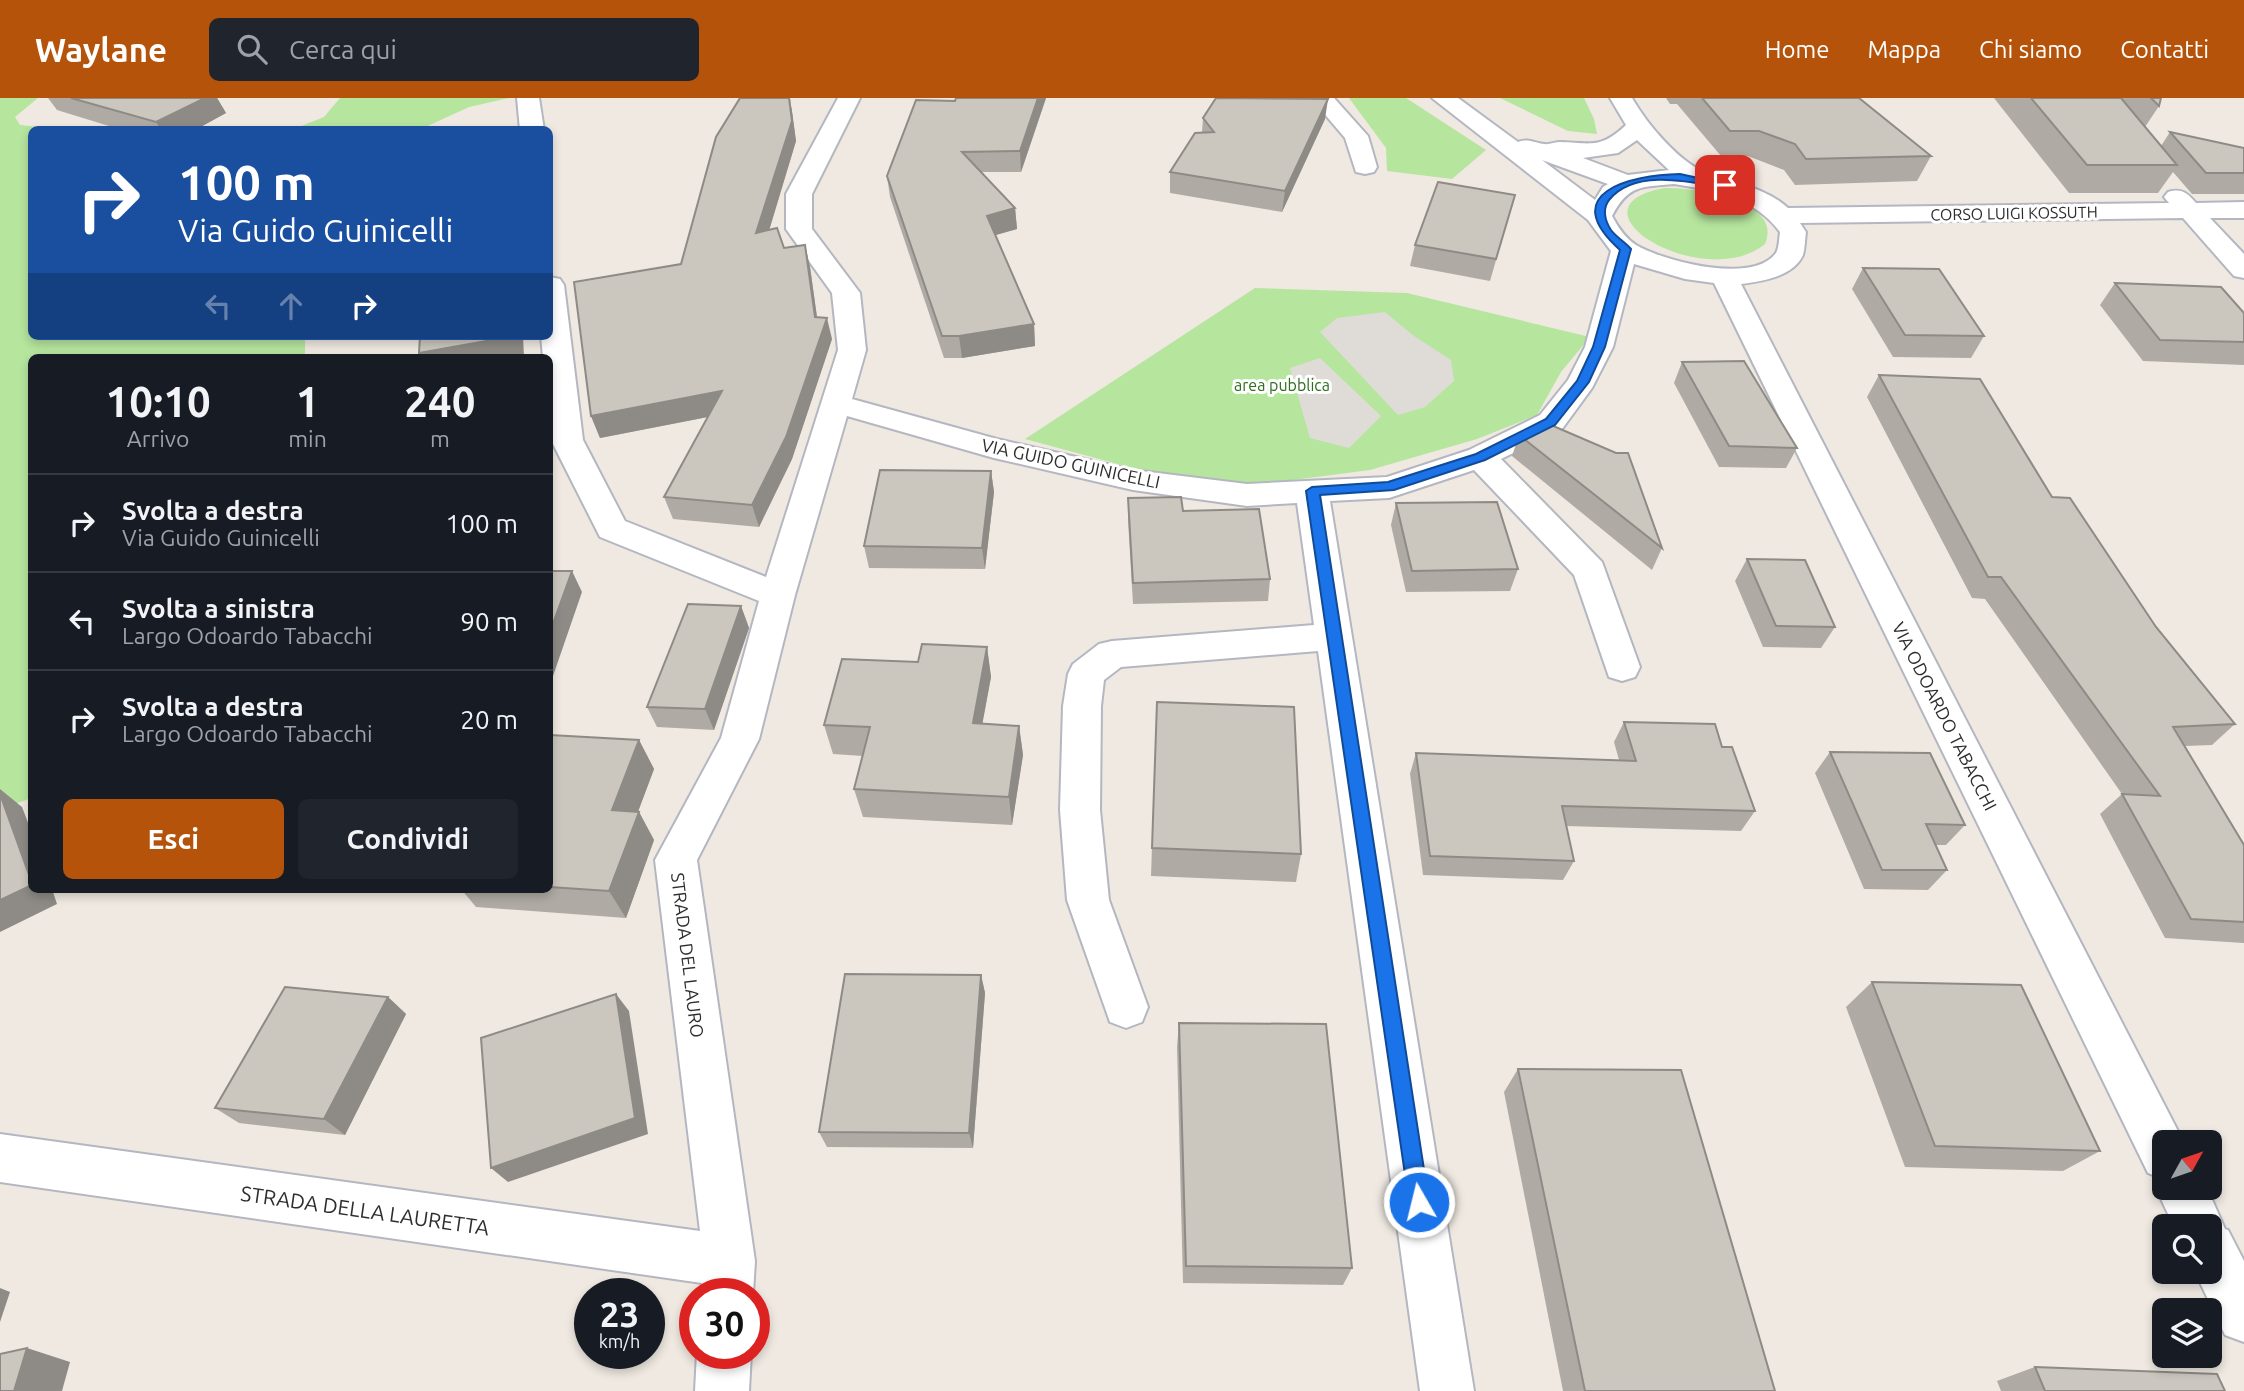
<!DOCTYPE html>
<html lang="it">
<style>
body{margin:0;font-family:Ubuntu,sans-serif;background:#20242c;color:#f1f3f6;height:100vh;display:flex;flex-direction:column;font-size:26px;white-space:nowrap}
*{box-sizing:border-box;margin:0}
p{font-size:23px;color:#9ea1a6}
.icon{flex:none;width:38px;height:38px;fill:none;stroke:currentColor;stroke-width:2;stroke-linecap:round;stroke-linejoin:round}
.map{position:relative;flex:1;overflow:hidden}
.side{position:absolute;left:28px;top:256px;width:525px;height:539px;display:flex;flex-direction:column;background:#171b24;border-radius:10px;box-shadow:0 4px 10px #0003}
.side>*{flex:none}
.hud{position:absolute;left:28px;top:28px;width:525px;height:214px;border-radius:10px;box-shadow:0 4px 10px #0003;background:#1a4fa0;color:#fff;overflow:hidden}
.needle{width:46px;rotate:50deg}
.buttons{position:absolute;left:2152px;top:1032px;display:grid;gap:14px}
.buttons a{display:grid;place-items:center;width:70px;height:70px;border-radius:10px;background:#171b24;box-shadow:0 4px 10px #0003;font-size:35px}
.speed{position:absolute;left:574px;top:1180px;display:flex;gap:14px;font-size:35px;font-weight:700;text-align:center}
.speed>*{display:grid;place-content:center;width:91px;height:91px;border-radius:50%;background:#171b24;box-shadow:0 4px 10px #0003;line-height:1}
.speed small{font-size:18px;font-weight:400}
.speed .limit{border:10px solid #d22;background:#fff;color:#111}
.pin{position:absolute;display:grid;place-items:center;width:60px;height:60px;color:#fff;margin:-30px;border-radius:14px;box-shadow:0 4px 10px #0006}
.me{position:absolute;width:77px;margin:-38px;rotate:352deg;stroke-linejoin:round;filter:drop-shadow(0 0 5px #0008)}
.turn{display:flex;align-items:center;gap:24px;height:147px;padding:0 35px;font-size:32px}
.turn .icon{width:91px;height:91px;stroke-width:2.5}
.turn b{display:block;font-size:49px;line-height:60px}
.lanes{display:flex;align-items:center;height:66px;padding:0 35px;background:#0003;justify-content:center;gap:35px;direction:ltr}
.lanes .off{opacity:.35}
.eta{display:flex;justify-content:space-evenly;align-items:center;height:119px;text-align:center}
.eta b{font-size:42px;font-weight:700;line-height:49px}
.button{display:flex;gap:14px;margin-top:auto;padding:14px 35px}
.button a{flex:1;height:80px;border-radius:10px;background:#b45309;color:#fff;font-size:28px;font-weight:700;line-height:80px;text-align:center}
.button a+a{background:#20242c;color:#f1f3f6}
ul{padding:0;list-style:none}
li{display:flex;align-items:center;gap:21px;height:98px;padding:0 35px;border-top:2px solid #363941}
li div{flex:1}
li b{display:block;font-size:26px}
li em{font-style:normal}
header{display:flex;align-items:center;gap:42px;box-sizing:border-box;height:98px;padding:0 35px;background:#b45309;color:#fff}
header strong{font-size:33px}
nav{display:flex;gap:38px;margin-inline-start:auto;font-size:24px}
.search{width:490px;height:63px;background:#20242c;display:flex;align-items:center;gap:18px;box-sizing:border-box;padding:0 24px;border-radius:10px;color:#9ea1a6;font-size:26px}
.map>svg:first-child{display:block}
</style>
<header>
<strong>Waylane</strong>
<div class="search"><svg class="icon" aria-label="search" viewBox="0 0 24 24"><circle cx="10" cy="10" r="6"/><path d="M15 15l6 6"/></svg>Cerca qui</div>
<nav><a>Home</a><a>Mappa</a><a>Chi siamo</a><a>Contatti</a></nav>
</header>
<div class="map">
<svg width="2244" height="1293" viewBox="0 0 2244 1293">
<rect width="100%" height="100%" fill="#efe9e1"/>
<g fill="#b6e59e">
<polygon points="0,0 38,0 15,19 20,27 57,31 32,32 32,238 305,238 305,259 32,259 31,700 0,712"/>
<polygon points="340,0 509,0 469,9 421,31 294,31 324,19"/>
<polygon points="1349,0 1406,0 1486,52 1452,81 1387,73 1386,50"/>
<polygon points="1500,0 1584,0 1594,21 1597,36 1568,33"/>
<path d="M 1664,90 C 1692,89 1784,101 1765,146 C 1704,196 1560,110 1664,90 Z"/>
<polygon points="1255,190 1407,195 1590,239 1561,274 1537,317 1477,341 1370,372 1240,389 1140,372 1025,341"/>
</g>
<g fill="#dfdcd8">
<polygon points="1385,214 1414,238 1451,262 1454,283 1425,309 1398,317 1320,234 1337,220"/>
<polygon points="1320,260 1381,318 1349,350 1310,340 1290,270"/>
</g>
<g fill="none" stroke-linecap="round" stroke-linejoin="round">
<g stroke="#b4b7c1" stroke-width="4">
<g id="minor">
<polygon points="517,0 539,0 544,32 520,32"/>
<path d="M 838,0 L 860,0 L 812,96 L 812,131 L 860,195 L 866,252 L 852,301 L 997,341 L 1133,372 L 1247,386 L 1387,379 L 1469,352 L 1540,317 L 1568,282 L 1585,249 L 1611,153 L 1588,122 L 1432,0 L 1458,0 L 1518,44 C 1529,40 1534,45 1545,46 C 1548,47 1555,44 1560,44 C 1591,45 1601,51 1626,27 L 1610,0 L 1632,0 C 1647,26 1680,66 1709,76 C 1736,85 1766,90 1788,110 L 2169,105 L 2164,99 L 2168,94 C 2182,90 2187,95 2196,105 L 2244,104 L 2244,120 L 2210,120 L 2244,156 L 2244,180 L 2234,178 L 2183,120 L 1800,125 L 1806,134 C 1805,141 1805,150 1803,157 C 1793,179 1762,183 1741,186 L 2182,1041 L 2184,1045 L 2165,1045 L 2165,1090 L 2207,1090 L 2225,1131 L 2228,1132 L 2244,1163 L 2244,1244 L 2225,1237 L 2195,1174 L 2210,1174 L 2210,1129 L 2174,1129 L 2156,1090 L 2160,1080 L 2148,1075 L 1714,185 L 1685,181 L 1634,166 L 1613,249 L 1592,290 L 1562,331 L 1501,361 L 1602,464 L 1640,569 L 1635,579 L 1622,583 L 1609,579 L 1574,477 L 1474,372 L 1389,400 L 1330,403 L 1474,1293 L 1420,1293 L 1318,553 L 1121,569 L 1104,582 L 1101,608 L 1100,712 L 1109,802 L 1148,909 L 1142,924 L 1126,930 L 1110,924 L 1067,802 L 1060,712 L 1063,608 L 1068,576 L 1073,566 L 1099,546 L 1112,543 L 1314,527 L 1297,405 L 1247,408 L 1133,392 L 994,360 L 847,318 L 795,497 L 759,641 L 697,762 L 755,1163 L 753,1195 L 701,1195 L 702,1185 L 0,1084 L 0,1036 L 700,1133 L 655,762 L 721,640 L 759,503 L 600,439 L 551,342 L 550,259 L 543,259 L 541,238 L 550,238 L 550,179 L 560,181 L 564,187 L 583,342 L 625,423 L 766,479 L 838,252 L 832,195 L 786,131 L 786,96 ZM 1637,42 L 1669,72 L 1628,77 L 1583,60 L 1618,55 ZM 1542,62 L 1608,86 L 1603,89 L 1595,102 ZM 1674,86 C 1715,92 1755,100 1780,134 C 1779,141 1779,150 1776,155 C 1753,187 1663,163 1636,147 C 1625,140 1618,129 1612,118 C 1628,87 1641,89 1674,86 Z"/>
<polygon points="1311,0 1334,0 1368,38 1377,69 1374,74 1365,76 1356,74 1345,40"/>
<polygon points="697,1255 751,1255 749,1293 695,1293"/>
</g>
</g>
<use href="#minor" fill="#fff" fill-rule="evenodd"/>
</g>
<g fill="#afaba4">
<polygon points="48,0 217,0 226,15 195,32 122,32 57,12"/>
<polygon points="740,0 790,0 796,43 769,132 784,150 805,147 810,169 817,219 832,241 792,361 759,429 673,421 664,399 708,319 600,340 591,318 681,166"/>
<polygon points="956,0 1046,0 1021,74 981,74 1015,110 1017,131 995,137 1034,226 1035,248 962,260 944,260 890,99 887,78 955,3"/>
<polygon points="1666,0 1859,0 1931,58 1917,83 1795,87 1784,72 1748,58 1721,58 1677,6 1670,6"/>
<polygon points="1994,0 2161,0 2159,8 2145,29 2161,48 2170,34 2244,50 2244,96 2192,96 2173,74 2158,95 2069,95"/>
<polygon points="1203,20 1325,21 1282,114 1170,95 1170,74 1202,34"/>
<polygon points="1515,97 1490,183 1410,168 1415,147"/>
<polygon points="1863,170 1984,238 1971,260 1893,259 1852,191"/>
<polygon points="2115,185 2244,244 2244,267 2143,263 2100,207"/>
<polygon points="1682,264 1797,350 1786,370 1719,369 1674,285"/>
<polygon points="1879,277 2052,399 2235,626 2212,647 2185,648 2244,747 2244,845 2165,840 2100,716 2122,696 1985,501 1972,500 1867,299"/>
<polygon points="1519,337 1662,450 1652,472 1512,358"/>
<polygon points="991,373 994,394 985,471 869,470 864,448"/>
<polygon points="1128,400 1183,413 1270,481 1268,503 1133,506 1128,422"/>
<polygon points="1396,405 1518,471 1510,493 1406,494 1391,427"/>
<polygon points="1747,461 1835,529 1821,550 1763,549 1735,483"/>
<polygon points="741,508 749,530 714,632 657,629 647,609"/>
<polygon points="987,549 991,579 982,626 1019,628 1023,657 1012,727 863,719 854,691 863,658 833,656 824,627 918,564"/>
<polygon points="1157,604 1301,756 1296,784 1151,778"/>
<polygon points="1624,624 1722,649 1755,713 1741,733 1566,728 1574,763 1563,782 1423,777 1410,676 1416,655 1619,662 1614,644"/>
<polygon points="550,637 639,642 654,671 638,714 639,714 654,742 626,820 476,809 461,791 550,791"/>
<polygon points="1830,654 1965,727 1946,747 1935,747 1947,772 1928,792 1864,791 1815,675"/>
<polygon points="981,877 985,895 973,1050 827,1049 819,1034"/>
<polygon points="1872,884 2100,1053 2063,1073 1905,1069 1846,909"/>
<polygon points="388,899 406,916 345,1037 239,1025 215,1010"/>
<polygon points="1179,925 1352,1170 1343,1187 1183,1185 1177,949"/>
<polygon points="1518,971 1775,1293 1563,1293 1504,994"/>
<polygon points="2035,1269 2225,1293 2001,1293 1997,1283"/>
</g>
<g fill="#8e8b86">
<polygon points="205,0 217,0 226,15 195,32 161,32 156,24"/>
<polygon points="789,0 792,13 796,43 762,156 756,135"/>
<polygon points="1038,0 1046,0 1021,74 1020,53"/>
<polygon points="1328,1 1325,21 1282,114 1285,93"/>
<polygon points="1015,110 1017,131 989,139 987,118"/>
<polygon points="805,147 810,169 820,241 815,219"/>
<polygon points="827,220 832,241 792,361 759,429 752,407"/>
<polygon points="1034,226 1035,248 962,260 959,238"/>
<polygon points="514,238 523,238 524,259 421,259 419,255"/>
<polygon points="722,293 728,315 600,340 591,318"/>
<polygon points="991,373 994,394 985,471 982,450"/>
<polygon points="572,473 582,494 553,578 550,571 550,534"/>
<polygon points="741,508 749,530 714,632 705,611"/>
<polygon points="987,549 991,579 977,655 973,625"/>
<polygon points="1019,628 1023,657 1012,727 1009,699"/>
<polygon points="639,642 654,671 628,740 612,712"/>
<polygon points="0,691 22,709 32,735 32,785 0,696"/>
<polygon points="639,714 654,742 626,820 609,793"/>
<polygon points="32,787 32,791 52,791 57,806 0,834 0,802"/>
<polygon points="981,877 985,895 973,1050 969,1035"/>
<polygon points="616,896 629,913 648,1036 508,1084 491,1070"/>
<polygon points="388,899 406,916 345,1037 324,1021"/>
<polygon points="0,1190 10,1194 0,1224"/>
<polygon points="27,1250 70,1264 62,1293 14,1293"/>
</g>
<g fill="#cbc7bf" stroke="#8e8b86" stroke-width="2">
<polygon points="71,0 205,0 156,24"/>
<polygon points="740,0 789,0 792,23 756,135 777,130 784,150 805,147 815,219 827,220 786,339 752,407 664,399 722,293 591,318 574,184 681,166 716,39"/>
<polygon points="956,0 1038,0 1020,53 962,54 1015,110 987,118 1034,226 959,238 942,238 887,78 916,2 955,3"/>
<polygon points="1216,0 1328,1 1285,93 1170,74 1195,35 1214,34 1203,20"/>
<polygon points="1702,0 1859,0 1931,58 1806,61 1795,46 1759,33 1730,33"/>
<polygon points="2031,0 2121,0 2177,67 2087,67"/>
<polygon points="2151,0 2161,0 2159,8"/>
<polygon points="2170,34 2244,50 2244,75 2206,75"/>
<polygon points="1438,84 1515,97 1496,161 1415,147"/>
<polygon points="1863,170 1939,171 1984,238 1905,237"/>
<polygon points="2115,185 2221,189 2244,215 2244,244 2160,242"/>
<polygon points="420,238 514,238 419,255"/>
<polygon points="1744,263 1797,350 1729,348 1682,264"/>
<polygon points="1879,277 1980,281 2052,399 2070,400 2156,529 2235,626 2173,629 2244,747 2244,824 2191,821 2122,696 2160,698 2001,479 1988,479"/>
<polygon points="1544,324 1616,355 1628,355 1662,450 1519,337"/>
<polygon points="880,372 991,373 982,450 864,448"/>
<polygon points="1181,399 1183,413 1259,411 1270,481 1133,485 1128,400"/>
<polygon points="1497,404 1518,471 1412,473 1396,405"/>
<polygon points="1747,461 1805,462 1835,529 1776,528"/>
<polygon points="550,473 572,473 550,534"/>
<polygon points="688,506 741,508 705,611 647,609"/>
<polygon points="922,546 987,549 973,625 1019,628 1009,699 854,691 870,629 824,627 842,561 918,564"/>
<polygon points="1157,604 1294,609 1301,756 1152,750"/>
<polygon points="1624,624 1715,626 1722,649 1732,649 1755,713 1562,708 1574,763 1430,758 1416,655 1636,663"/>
<polygon points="550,637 639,642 612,712 639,714 609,793 550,789"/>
<polygon points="1830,654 1930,655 1965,727 1926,726 1947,772 1882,772"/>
<polygon points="0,696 32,785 32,787 0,802"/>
<polygon points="845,876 981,877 969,1035 819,1034"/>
<polygon points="1872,884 2021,887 2100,1053 1935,1048"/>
<polygon points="285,889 388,899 324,1021 215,1010"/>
<polygon points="616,896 635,1020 491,1070 481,940"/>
<polygon points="1179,925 1326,926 1352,1170 1186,1168"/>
<polygon points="1518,971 1681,972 1775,1293 1585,1293"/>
<polygon points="27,1250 14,1293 0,1293 0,1256"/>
<polygon points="2035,1269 2217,1276 2225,1293 2045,1293"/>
</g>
<path fill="#1a73e8" stroke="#114b97" stroke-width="2" d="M 1680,76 L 1730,87 L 1725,90 C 1691,84 1635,70 1609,102 C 1602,111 1605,123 1611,132 C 1616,139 1625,144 1631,151 L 1605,249 L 1589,284 L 1555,327 L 1485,362 L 1394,392 L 1320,397 L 1429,1104 L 1426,1112 L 1419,1115 L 1412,1112 L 1409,1104 L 1306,393 L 1312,389 L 1388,384 L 1476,356 L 1546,321 L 1577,283 L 1593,249 L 1620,152 C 1556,95 1630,77 1680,76 Z"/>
<g text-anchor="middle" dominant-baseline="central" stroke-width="6" stroke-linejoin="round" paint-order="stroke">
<g font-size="16" fill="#2e2e2e" stroke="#fff">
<text transform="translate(2014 115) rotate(-1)">CORSO LUIGI KOSSUTH</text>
</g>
<g font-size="16" fill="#2c6e1b" stroke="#fff">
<text x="1282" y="287">area pubblica</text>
</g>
<g font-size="18" fill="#2e2e2e" stroke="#fff">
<text transform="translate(1071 365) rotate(12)">VIA GUIDO GUINICELLI</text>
<text transform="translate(1945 618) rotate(63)">VIA ODOARDO TABACCHI</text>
<text transform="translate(688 857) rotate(83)">STRADA DEL LAURO</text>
</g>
<g font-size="21" fill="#2e2e2e" stroke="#fff">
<text transform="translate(365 1112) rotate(8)">STRADA DELLA LAURETTA</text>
</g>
</g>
</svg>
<div class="buttons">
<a><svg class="needle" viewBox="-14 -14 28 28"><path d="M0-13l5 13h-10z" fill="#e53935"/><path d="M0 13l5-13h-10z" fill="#9ea1a6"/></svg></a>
<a><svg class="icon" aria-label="search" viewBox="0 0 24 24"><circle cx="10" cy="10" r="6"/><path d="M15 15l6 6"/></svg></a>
<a><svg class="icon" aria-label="layers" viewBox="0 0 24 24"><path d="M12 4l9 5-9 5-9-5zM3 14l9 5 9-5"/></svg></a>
</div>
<div class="speed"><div>23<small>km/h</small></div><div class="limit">30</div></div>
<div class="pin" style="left:1725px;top:87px;background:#d93025"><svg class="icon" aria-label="arrive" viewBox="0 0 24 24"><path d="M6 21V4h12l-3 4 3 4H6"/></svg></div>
<svg class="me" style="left:1419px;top:1104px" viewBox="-20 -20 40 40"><circle r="17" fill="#1a73e8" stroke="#fff" stroke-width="3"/><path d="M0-11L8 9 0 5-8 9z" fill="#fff"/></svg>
<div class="hud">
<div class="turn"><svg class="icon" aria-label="right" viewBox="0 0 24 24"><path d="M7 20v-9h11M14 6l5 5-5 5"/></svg><div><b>100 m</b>Via Guido Guinicelli</div></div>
<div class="lanes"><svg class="icon off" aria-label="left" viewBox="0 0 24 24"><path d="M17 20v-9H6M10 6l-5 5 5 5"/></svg><svg class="icon off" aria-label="ahead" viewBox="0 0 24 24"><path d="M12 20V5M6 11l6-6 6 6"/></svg><svg class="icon" aria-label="right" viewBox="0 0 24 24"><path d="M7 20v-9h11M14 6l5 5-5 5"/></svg></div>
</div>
<section class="side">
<div class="eta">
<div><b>10:10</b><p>Arrivo</p></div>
<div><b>1</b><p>min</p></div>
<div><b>240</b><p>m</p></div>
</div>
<ul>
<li><svg class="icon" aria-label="right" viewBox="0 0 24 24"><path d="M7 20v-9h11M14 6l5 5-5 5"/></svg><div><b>Svolta a destra</b><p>Via Guido Guinicelli</p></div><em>100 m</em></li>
<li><svg class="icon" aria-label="left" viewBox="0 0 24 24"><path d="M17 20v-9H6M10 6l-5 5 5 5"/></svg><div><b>Svolta a sinistra</b><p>Largo Odoardo Tabacchi</p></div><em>90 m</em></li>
<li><svg class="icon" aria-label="right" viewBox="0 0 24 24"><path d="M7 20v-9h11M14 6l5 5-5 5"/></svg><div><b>Svolta a destra</b><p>Largo Odoardo Tabacchi</p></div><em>20 m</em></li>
</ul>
<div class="button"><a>Esci</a><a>Condividi</a></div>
</section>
</div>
